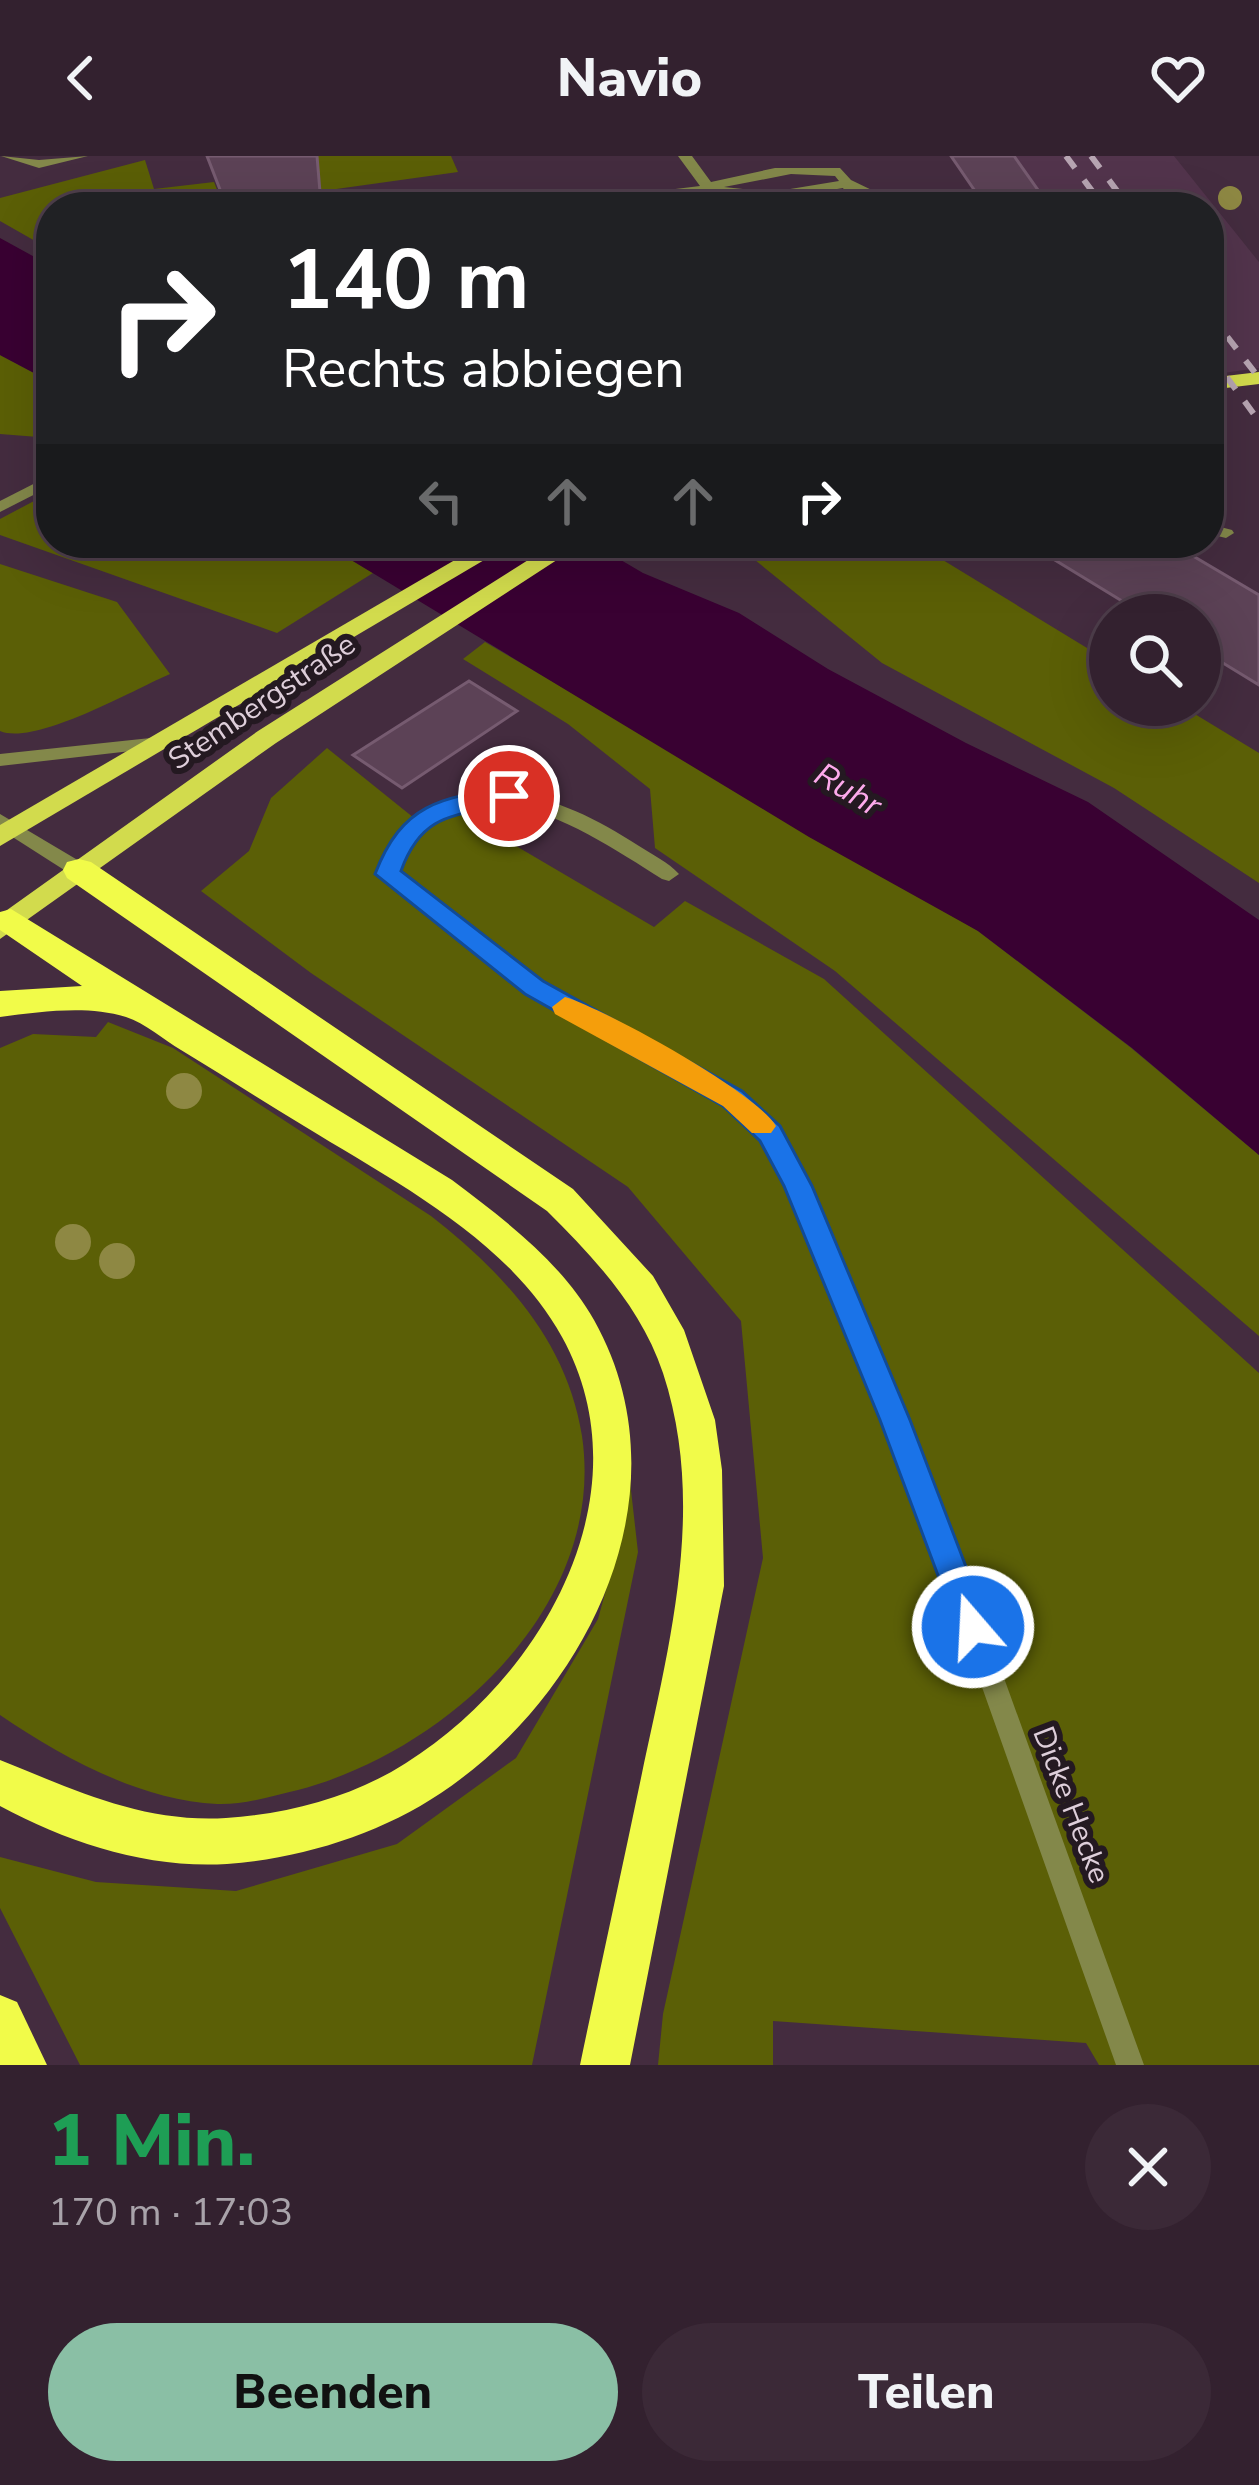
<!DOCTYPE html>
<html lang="de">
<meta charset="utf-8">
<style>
body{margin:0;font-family:"Nunito Sans",sans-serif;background:#3b2937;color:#f1f3f6;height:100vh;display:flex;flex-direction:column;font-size:45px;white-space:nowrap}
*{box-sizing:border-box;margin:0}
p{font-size:39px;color:#a9a3aa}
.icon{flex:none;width:66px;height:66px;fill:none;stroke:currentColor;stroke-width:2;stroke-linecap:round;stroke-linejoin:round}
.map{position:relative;height:1909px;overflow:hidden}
.sheet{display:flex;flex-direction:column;background:#33212f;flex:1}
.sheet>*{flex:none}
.guide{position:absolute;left:36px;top:36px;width:1188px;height:366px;border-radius:48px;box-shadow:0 12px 48px #0002,0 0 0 3px #4e3e4b;background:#202124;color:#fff;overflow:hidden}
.fabs{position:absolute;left:1089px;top:438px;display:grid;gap:24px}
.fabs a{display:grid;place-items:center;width:132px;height:132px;border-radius:50%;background:#33212f;box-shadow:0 12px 48px #0002,0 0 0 3px #4e3e4b;font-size:60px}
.pin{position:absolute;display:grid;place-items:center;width:102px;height:102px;color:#fff;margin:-51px;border:6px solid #fff;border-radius:50%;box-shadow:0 3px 12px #0007}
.me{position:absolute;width:132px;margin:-66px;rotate:341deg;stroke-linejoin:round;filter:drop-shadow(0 0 9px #0008)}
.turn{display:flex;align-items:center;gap:42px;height:252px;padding:0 48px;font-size:54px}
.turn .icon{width:156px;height:156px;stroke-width:2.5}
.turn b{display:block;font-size:84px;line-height:102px}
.lanes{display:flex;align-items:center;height:114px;padding:0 48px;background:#0003;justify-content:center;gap:60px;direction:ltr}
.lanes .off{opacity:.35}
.round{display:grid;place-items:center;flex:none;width:126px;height:126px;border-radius:63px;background:#3b2937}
.summary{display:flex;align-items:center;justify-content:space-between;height:204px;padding:0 48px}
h1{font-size:72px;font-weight:800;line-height:90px;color:#1e9e55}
.cta{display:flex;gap:24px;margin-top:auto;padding:24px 48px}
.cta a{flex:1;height:138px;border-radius:72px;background:#8abfa5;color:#111;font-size:48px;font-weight:800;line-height:138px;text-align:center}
.cta a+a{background:#3b2937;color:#f1f3f6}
header{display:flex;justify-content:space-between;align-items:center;height:156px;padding:0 48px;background:#33212f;font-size:54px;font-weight:800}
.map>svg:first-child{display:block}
</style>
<header><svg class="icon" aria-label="back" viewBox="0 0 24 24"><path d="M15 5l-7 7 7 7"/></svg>Navio<svg class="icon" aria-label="heart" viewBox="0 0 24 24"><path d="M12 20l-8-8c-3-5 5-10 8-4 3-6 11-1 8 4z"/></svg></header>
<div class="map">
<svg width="1259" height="1909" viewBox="0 0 1259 1909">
<rect width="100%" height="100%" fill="#442c3f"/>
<polygon fill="#52344c" points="952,0 1174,0 1259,106 1259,212 1209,219 1209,51 986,51"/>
<g fill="#5b5f06">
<polygon points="210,0 451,0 458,16 250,45 243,30 220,34"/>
<polygon points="145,4 154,33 214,26 224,51 51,51 51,94 0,65 0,42"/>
<polygon points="0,199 51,226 51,282 0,278"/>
<polygon points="51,336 51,387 323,387 373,417 277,477 0,379 0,363"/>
<polygon points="734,387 915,387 1110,506 1110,549 1180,549 1259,597 1259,727 1114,632 882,507"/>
<path d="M 0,408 L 117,446 L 170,518 C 133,534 35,590 0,575 Z"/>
<polygon points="485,486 978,775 1130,891 1259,999 1259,1180 835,815 655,692 650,633 568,568 463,503"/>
<polygon points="327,592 419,666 455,654 654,771 685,745 824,823 1259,1217 1259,1909 1099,1909 1086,1887 773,1865 773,1909 658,1909 663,1858 763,1402 741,1165 628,1031 311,817 201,735 249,695 271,642"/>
<path d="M 108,866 L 173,892 L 431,1060 C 504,1117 567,1185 582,1280 C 607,1449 447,1595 298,1634 C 273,1640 243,1649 217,1648 C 139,1644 62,1601 0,1559 L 0,892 L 33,878 L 96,881 Z"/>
<polygon points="627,1299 638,1396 532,1909 80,1909 0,1752 0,1701 96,1726 236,1735 397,1688 516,1602 598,1463 617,1394"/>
</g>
<g fill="#390132">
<polygon points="0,82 51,110 51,226 0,199"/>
<polygon points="323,387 592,387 643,417 739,457 828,513 966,587 1088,646 1259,764 1259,999 1132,892 978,775 809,681"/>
</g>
<g fill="#5c4256" stroke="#765b70" stroke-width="3">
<polygon points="207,0 317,0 320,36 226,49"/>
<polygon points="951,0 1014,0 1050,51 986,51"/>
<polygon points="1027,387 1171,387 1259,439 1259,529 1200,493 1200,459 1145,459"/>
<polygon points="469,525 517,555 402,632 353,599"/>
</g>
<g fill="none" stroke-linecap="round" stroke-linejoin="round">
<g fill="#83884a" fill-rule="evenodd">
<polygon points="1,0 39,4 88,0 39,12"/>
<path d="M 678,0 L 692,0 L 711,26 L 775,12 L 840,12 L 851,24 L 880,38 L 890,51 L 876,51 L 860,39 L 868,51 L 854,51 L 843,32 L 772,44 L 721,39 L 730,51 L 716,51 L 706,37 L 594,51 L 554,51 L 561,47 L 700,30 ZM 791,18 L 835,20 L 839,25 L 772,36 L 724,31 Z"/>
<polygon points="51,319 51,330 0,356 0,345"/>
<polygon points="1209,368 1232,374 1234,377 1226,382 1209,378"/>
<polygon points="160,581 166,583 169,587 166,591 0,610 0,598"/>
<path d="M 486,635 C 544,636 591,659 639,690 C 653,699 668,706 679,718 L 669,725 L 662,723 C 582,672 455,585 397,716 L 541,826 L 739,937 L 777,972 L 809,1031 L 940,1345 L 1144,1909 L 1116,1909 L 916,1345 L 787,1031 L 762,984 L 725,949 L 527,836 L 377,718 C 403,661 427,648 486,635 Z"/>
<polygon points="0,658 86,709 89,714 86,719 72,719 0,673"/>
</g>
<g fill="#d2db4d" fill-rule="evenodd">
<polygon points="1259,216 1259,228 1209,234 1209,222"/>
<polygon points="484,387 513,387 0,690 0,669"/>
<polygon points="555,387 583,387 276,587 0,783 0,759 258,575"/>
</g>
<g fill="#f1fb49" fill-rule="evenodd">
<path d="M 79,703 L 91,706 L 573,1033 L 653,1120 L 684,1174 L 715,1264 L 722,1314 L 724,1430 L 630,1909 L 580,1909 C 600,1813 621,1718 641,1622 C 669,1489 707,1351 663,1217 C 641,1151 594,1102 547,1055 L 67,722 L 63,714 L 67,706 Z"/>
<path d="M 11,753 L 452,1024 C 505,1064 561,1106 594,1164 C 689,1333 590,1537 441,1637 C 380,1678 300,1703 227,1708 C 148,1713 69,1687 0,1650 L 0,1604 C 75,1634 142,1667 226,1662 C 288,1658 353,1641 406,1607 C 543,1521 648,1337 562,1181 C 508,1083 395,1026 304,970 C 263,945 222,919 181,894 C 164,884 145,867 126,861 C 86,849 41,856 0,861 L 0,835 L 82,830 L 0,774 L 0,756 Z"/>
<polygon points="0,1839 17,1846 47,1909 0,1909"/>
</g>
<g stroke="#b7a5b2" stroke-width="6" stroke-dasharray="15 15" stroke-linecap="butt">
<polyline points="1066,0 1104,51"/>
<polyline points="1091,0 1129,51"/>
<polyline points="1209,157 1259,222"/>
<polyline points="1209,197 1259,265"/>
</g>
</g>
<g fill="#8e8843">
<circle cx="1230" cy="42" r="12"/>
<circle cx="184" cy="935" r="18"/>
<circle cx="73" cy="1086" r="18"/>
<circle cx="117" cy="1105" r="18"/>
</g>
<path fill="#1a73e8" stroke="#114b97" stroke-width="3" d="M 509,632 L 518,635 L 518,646 C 462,661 424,651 401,715 L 543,825 L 742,935 L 780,970 L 812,1030 L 910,1264 L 989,1471 L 984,1481 L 973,1486 L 961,1481 L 880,1264 L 784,1030 L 760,985 L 723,950 L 525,838 L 375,718 C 402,648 440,641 509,632 Z"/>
<path fill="#f59e0b" d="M 565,841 C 605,853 756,936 776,970 L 771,977 L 752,977 L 723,950 L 555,858 L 552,851 Z"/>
<g text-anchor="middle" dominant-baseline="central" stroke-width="12" stroke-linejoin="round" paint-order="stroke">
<g font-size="30" fill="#deceda" stroke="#241921">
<text transform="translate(262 546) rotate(-34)">Stembergstraße</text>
<text transform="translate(1071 1649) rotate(69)">Dicke Hecke</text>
</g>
<g font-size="33" font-style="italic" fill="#fdaaec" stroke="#241921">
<text transform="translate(848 634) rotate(31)">Ruhr</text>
</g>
</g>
</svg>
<div class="fabs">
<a><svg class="icon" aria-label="search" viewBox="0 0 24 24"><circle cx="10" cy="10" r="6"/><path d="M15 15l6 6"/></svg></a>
</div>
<div class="pin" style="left:509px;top:640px;background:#d93025"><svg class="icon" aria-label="arrive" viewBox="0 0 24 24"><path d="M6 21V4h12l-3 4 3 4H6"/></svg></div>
<svg class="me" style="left:973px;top:1471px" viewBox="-20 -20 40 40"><circle r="17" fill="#1a73e8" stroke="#fff" stroke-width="3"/><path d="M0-11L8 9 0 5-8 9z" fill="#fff"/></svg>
<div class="guide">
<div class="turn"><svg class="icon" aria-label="right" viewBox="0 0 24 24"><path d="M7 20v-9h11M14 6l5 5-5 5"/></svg><div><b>140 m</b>Rechts abbiegen</div></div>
<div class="lanes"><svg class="icon off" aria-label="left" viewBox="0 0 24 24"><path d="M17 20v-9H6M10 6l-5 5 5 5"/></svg><svg class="icon off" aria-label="ahead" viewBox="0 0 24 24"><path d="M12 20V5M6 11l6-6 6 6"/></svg><svg class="icon off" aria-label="ahead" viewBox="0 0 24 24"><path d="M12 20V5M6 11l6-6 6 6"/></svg><svg class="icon" aria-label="right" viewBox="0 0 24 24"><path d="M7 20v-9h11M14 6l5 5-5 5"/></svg></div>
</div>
</div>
<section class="sheet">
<div class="summary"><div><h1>1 Min.</h1><p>170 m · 17:03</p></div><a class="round"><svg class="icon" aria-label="close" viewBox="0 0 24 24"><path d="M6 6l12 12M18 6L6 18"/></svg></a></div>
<div class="cta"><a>Beenden</a><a>Teilen</a></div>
</section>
